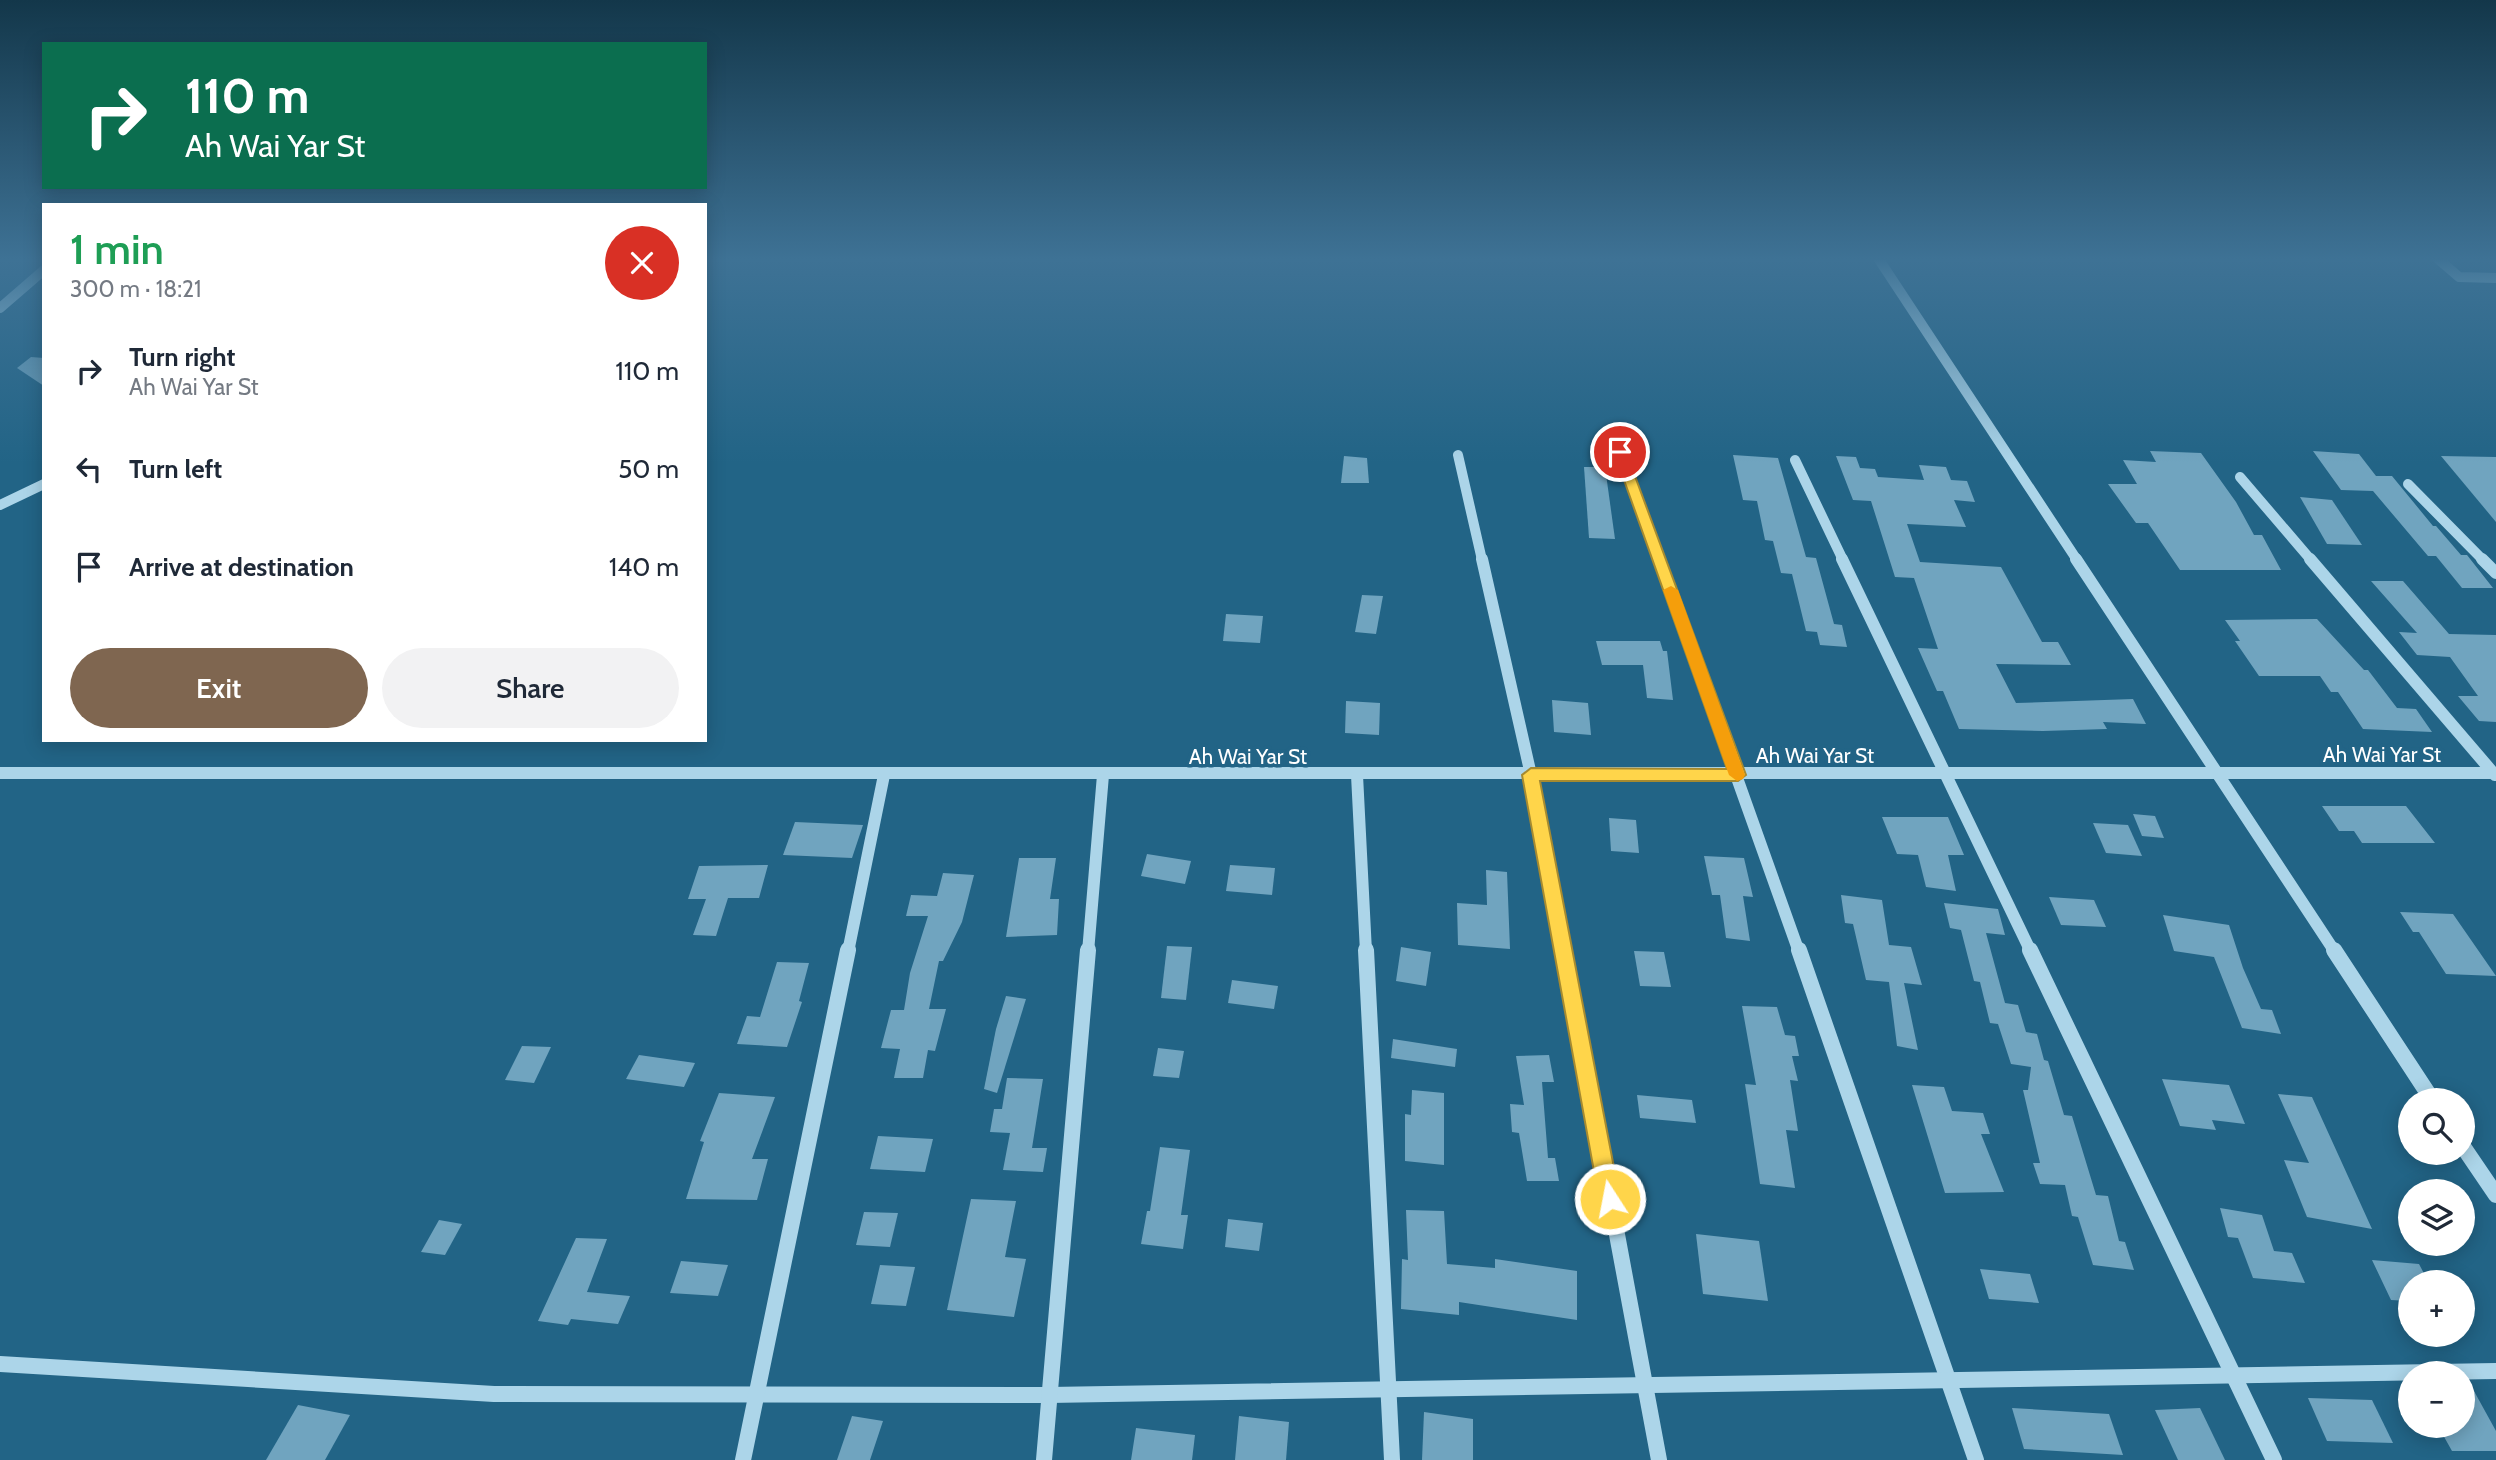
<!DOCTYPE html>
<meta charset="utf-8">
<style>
body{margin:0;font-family:Cabin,sans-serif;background:#f2f2f3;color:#1f2937;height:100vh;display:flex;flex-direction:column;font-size:26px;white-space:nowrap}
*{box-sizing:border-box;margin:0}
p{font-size:23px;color:#747a83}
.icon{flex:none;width:38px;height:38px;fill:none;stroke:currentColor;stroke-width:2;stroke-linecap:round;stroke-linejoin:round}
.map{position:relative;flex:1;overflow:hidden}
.side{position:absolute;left:42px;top:203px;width:665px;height:539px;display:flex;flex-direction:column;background:#fff;border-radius:0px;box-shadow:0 4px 18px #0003}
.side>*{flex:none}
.banner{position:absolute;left:42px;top:42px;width:665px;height:147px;border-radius:0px;box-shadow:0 4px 18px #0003;background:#0b6e4f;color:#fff;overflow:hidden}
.buttons{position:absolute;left:2398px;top:1088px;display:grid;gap:14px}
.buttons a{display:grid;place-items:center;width:77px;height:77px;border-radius:50%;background:#fff;box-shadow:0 4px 18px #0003;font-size:35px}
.pin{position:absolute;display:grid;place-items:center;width:60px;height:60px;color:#fff;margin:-30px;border:4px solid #fff;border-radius:50%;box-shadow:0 2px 7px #0007}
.me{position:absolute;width:77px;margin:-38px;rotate:349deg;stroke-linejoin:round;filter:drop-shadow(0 0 5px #0008)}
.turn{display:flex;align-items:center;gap:24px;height:147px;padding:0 28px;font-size:32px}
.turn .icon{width:91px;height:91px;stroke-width:2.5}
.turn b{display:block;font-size:49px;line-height:60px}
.round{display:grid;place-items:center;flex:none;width:74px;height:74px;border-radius:37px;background:#f2f2f3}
.head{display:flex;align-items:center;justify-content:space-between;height:119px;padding:0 28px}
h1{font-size:42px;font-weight:600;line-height:52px;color:#1e9e55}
.button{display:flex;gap:14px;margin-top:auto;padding:14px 28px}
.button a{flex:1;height:80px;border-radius:42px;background:#7f6650;color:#fff;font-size:28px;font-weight:600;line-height:80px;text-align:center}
.button a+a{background:#f2f2f3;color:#1f2937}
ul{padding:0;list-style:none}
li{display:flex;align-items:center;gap:21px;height:98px;padding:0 28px}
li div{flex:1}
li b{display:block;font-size:26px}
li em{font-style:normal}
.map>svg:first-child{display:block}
</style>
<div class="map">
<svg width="2496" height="1460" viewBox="0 0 2496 1460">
<rect width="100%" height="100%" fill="#226486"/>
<g fill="#70a4bf">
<polygon points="31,357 44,358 44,386 17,368"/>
<polygon points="2150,451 2201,453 2236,502 2254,535 2262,535 2281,570 2180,570 2148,523 2136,523 2108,484 2137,484 2123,460 2156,462"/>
<polygon points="2313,451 2359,454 2376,476 2392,476 2433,526 2436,526 2461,555 2467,555 2493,588 2462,588 2436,556 2428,556 2373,491 2341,490"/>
<polygon points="1733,455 1778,458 1806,557 1816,558 1834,624 1842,625 1847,647 1820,645 1817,632 1806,631 1792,574 1781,573 1773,541 1765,540 1757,501 1743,500"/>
<polygon points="1344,456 1367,458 1369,483 1341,483"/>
<polygon points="1836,456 1856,457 1860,468 1875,469 1878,477 1924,480 1919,465 1946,467 1951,480 1967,481 1975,502 1954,500 1966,527 1907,524 1920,562 2001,567 2042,642 2058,642 2071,665 1996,664 2016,703 2133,699 2146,724 2103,722 2107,729 2043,731 1959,729 1943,691 1937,691 1918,648 1938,649 1914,578 1895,577 1871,501 1853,500"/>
<polygon points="2441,456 2496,457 2496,522"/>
<polygon points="1584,467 1605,467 1615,539 1589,538"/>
<polygon points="2300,497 2332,500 2362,545 2327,544"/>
<polygon points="2371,581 2403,581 2449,634 2496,635 2496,722 2479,721 2458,696 2478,696 2450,657 2417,655 2399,632 2417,633"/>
<polygon points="1362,595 1383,596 1376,634 1355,632"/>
<polygon points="1226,614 1263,616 1260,643 1223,641"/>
<polygon points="2317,619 2364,670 2368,670 2397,708 2416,709 2432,732 2363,729 2338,692 2331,692 2320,676 2259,676 2235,641 2240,641 2225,620"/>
<polygon points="1596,641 1660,641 1663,651 1667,651 1673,700 1647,698 1643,665 1602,665"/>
<polygon points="1552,700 1588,703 1591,735 1554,732"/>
<polygon points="1346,701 1380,703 1379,735 1345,733"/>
<polygon points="2322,806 2406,806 2435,843 2362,843 2354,831 2339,831"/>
<polygon points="2133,814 2155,816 2164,838 2142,836"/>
<polygon points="1882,817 1948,817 1964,855 1948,855 1956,891 1926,887 1918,855 1897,854"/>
<polygon points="1609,818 1636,820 1639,853 1611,851"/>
<polygon points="795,822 863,825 852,858 783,855"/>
<polygon points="2093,823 2128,825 2142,856 2106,853"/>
<polygon points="1147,854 1191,861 1185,884 1141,876"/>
<polygon points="1704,856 1744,858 1753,897 1743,896 1750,941 1726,938 1720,895 1712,895"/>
<polygon points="1019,858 1056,858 1050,899 1059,899 1057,935 1006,937"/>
<polygon points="768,865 759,898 728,898 716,936 693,935 706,899 688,899 699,866"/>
<polygon points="1230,865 1275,868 1272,895 1226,891"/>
<polygon points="1486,870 1507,872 1510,949 1458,945 1457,903 1487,905"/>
<polygon points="943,873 974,875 962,922 943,961 939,961 929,1009 946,1009 935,1051 928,1050 923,1078 894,1078 900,1049 881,1048 891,1010 904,1010 910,973 928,916 906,916 911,895 937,896"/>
<polygon points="1841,895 1882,900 1889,945 1911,947 1922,985 1904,983 1918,1050 1897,1046 1889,982 1866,980 1853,924 1845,923"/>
<polygon points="2049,897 2094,900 2106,927 2061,925"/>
<polygon points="1944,903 1998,909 2005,935 1986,933 2005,1003 2018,1005 2026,1032 2037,1034 2044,1060 2048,1061 2064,1115 2072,1116 2096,1195 2108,1196 2119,1241 2125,1242 2134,1270 2093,1265 2078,1217 2072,1216 2065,1185 2040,1184 2033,1163 2040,1163 2023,1090 2028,1090 2031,1067 2011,1064 1998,1024 1990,1023 1980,982 1974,981 1961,930 1950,928"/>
<polygon points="2400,912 2453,914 2496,976 2446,974 2419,932 2413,932"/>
<polygon points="2163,915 2229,925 2243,968 2261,1009 2272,1010 2281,1034 2242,1028 2214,957 2174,951"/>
<polygon points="1167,946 1192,947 1186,1000 1161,998"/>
<polygon points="1401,947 1431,952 1426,986 1396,981"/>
<polygon points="1634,951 1664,952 1671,987 1640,986"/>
<polygon points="777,962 809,963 799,1001 802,1002 787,1047 737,1044 747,1016 760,1017"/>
<polygon points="1232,980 1278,986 1274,1009 1228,1003"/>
<polygon points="1006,996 1026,999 997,1093 984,1089 996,1029"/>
<polygon points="1742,1006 1777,1007 1785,1035 1795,1036 1799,1056 1792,1056 1798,1081 1790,1080 1798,1131 1786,1130 1795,1188 1760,1184 1745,1084 1756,1085"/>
<polygon points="1393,1039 1457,1049 1455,1067 1391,1058"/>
<polygon points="522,1046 551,1047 534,1083 505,1080"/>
<polygon points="1158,1048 1184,1051 1179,1078 1153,1076"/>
<polygon points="639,1055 695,1063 684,1087 626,1079"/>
<polygon points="1549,1055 1554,1082 1542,1082 1548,1158 1555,1158 1559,1181 1527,1181 1519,1133 1512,1132 1510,1104 1524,1105 1516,1056"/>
<polygon points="1007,1078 1043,1079 1032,1148 1047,1148 1043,1172 1003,1170 1010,1133 990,1132 994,1109 1002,1109"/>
<polygon points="2162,1079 2229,1085 2245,1124 2212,1120 2216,1130 2180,1126"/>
<polygon points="1912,1085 1944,1087 1952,1111 1983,1113 1990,1134 1981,1134 2004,1192 1945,1193"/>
<polygon points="1412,1090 1444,1093 1444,1165 1405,1161 1405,1114 1411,1115"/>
<polygon points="719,1093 775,1097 752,1159 768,1159 757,1200 686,1199 704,1142 700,1141"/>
<polygon points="2278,1094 2312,1097 2372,1229 2307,1217 2284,1160 2309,1163"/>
<polygon points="1637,1095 1692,1100 1696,1123 1640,1118"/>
<polygon points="878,1136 933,1139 925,1172 870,1169"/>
<polygon points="1160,1147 1190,1150 1181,1215 1188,1215 1183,1249 1141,1244 1147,1211 1150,1211"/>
<polygon points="971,1199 1016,1201 1005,1257 1026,1259 1014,1317 947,1310"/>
<polygon points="2220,1208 2262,1215 2274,1251 2292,1253 2305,1283 2253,1278 2238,1238 2228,1237"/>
<polygon points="1406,1210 1444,1211 1447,1264 1495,1268 1495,1259 1577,1271 1577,1320 1459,1302 1459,1315 1401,1309 1402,1259 1408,1260"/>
<polygon points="864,1212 898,1213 890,1247 856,1245"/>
<polygon points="1228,1219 1263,1223 1259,1251 1225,1247"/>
<polygon points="439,1220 462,1224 445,1255 421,1252"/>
<polygon points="1696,1234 1759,1241 1768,1301 1703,1294"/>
<polygon points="576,1238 607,1239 587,1292 630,1296 618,1324 571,1319 568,1325 538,1321"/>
<polygon points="2372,1260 2419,1264 2429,1283 2410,1283 2410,1301 2391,1300"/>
<polygon points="681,1261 728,1265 718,1296 670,1293"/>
<polygon points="880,1265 915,1267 906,1306 871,1304"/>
<polygon points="1980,1269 2030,1274 2039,1303 1989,1299"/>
<polygon points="2462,1382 2469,1382 2496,1431 2496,1451 2452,1451 2438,1426 2462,1426"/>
<polygon points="2308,1398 2372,1400 2393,1443 2327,1441"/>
<polygon points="298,1405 350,1415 325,1460 266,1460"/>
<polygon points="2012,1408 2109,1414 2123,1455 2024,1449"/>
<polygon points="2200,1408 2225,1460 2178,1460 2155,1410"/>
<polygon points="1424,1412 1473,1419 1473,1460 1422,1460"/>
<polygon points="852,1416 883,1421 870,1460 837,1460"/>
<polygon points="1239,1416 1289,1422 1286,1460 1235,1460"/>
<polygon points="1136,1428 1195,1435 1192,1460 1131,1460"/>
</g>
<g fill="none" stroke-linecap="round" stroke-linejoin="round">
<g stroke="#acd5e9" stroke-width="10">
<polyline points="1878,258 2077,560"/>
<polyline points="2437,258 2459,277 2496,278"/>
<polyline points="0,308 44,270"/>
<polyline points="1620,451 1660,560"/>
<polyline points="1458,455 1482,560"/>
<polyline points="1795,460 1843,560"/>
<polyline points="2240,477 2311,560"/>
<polyline points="2408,484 2483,560"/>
<polyline points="0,505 44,484"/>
</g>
<g stroke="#acd5e9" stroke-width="12">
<polyline points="1482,559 1531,775 1564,952"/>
<polyline points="1659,559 1799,952"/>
<polyline points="1842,559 2031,952"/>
<polyline points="2076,559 2335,952"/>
<polyline points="2310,559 2495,775"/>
<polyline points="2482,559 2496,573"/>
<polyline points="0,773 2496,773"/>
<polyline points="1357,775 1366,952"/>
<polyline points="848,952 884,775"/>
<polyline points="1088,952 1103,775"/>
</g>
<g stroke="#acd5e9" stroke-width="16">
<polyline points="1366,950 1392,1460"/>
<polyline points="1564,950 1659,1460"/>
<polyline points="1799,950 1976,1460"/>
<polyline points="2030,950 2274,1460"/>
<polyline points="2334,950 2433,1101"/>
<polyline points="2462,1145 2496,1195"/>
<polyline points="0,1364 494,1394 1049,1395 2496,1371"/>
<polyline points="743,1460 848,950"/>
<polyline points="1044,1460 1088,950"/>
</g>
</g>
<linearGradient id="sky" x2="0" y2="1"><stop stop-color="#13374a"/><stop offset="0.56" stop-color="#3e7295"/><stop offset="1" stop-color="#3e7295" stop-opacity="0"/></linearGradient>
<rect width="2496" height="463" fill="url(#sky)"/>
<polygon fill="#ffd54a" stroke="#a68a30" stroke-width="2" points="1620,448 1626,452 1746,775 1738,781 1540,781 1620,1199 1617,1206 1610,1209 1602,1206 1599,1199 1522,775 1531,768 1727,769 1614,452"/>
<polygon fill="#f59e0b" points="1671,586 1678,590 1745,775 1743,779 1737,781 1729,775 1663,590"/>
<g text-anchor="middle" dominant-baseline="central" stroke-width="7" stroke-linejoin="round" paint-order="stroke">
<g font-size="21" fill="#fff" stroke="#226486">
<text x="2382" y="754">Ah Wai Yar St</text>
<text x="1815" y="755">Ah Wai Yar St</text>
<text x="1248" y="756">Ah Wai Yar St</text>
</g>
</g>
</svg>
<div class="buttons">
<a><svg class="icon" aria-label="search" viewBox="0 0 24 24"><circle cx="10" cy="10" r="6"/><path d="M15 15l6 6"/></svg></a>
<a><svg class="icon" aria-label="layers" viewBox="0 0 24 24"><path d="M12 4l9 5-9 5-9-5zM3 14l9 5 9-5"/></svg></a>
<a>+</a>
<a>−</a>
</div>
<div class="pin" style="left:1620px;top:452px;background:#d93025"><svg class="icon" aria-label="arrive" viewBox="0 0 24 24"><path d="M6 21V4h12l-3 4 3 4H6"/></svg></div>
<svg class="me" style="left:1610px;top:1199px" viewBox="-20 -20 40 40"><circle r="17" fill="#ffd54a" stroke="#fff" stroke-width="3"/><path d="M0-11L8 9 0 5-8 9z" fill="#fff"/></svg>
<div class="banner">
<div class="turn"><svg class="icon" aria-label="right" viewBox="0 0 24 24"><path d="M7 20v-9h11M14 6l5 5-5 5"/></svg><div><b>110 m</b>Ah Wai Yar St</div></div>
</div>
<section class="side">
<div class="head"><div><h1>1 min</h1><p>300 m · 18:21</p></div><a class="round" style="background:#d93025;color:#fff"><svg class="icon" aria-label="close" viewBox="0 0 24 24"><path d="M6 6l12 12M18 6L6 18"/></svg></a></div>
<ul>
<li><svg class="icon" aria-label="right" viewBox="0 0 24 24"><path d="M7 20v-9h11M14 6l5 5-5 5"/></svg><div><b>Turn right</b><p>Ah Wai Yar St</p></div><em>110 m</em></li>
<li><svg class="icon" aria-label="left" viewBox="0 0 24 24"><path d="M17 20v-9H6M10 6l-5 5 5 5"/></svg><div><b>Turn left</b></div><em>50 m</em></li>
<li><svg class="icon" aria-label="arrive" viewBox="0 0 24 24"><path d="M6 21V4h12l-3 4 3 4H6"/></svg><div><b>Arrive at destination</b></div><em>140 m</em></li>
</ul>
<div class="button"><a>Exit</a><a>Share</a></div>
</section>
</div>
